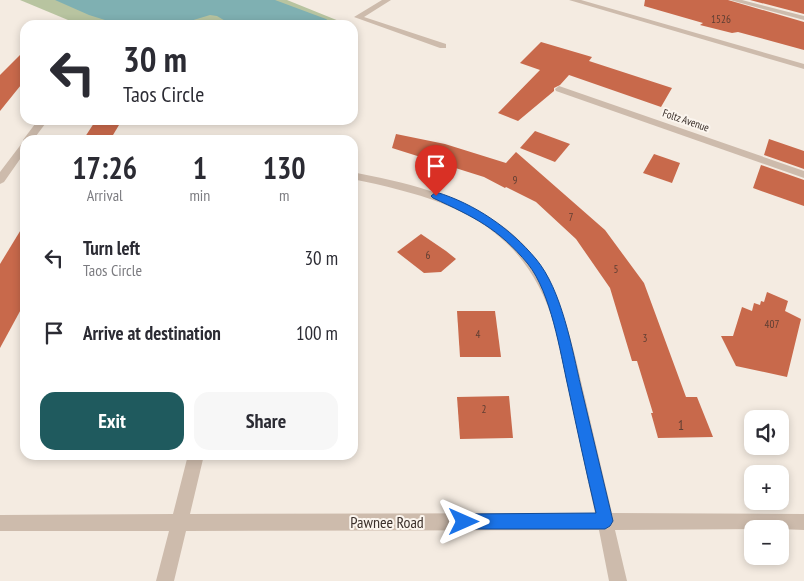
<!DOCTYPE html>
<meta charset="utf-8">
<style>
body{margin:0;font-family:"PT Sans Narrow",sans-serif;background:#f7f7f7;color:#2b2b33;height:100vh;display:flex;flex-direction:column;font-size:19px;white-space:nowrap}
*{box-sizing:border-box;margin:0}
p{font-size:16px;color:#7c7c81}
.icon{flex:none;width:28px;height:28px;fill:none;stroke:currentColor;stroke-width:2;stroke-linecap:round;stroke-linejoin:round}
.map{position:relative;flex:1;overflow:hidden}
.details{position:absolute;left:20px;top:135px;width:338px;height:325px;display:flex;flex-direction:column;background:#fff;border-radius:15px;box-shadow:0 2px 8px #0003}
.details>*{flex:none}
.top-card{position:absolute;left:20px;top:20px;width:338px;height:105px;border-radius:15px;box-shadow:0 2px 8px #0003;background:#fff;color:#2b2b33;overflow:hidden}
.controls{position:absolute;left:744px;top:410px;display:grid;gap:10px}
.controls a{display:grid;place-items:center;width:45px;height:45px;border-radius:10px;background:#fff;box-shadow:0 2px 8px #0003;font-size:25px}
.pin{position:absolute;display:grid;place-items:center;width:42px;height:42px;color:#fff;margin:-51px -21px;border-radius:50% 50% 50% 0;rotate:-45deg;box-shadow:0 0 5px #0007}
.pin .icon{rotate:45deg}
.me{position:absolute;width:55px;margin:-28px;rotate:90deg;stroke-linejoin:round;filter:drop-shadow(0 0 4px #0008)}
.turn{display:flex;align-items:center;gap:18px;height:105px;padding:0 20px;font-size:22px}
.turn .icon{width:65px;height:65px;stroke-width:2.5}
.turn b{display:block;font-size:35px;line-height:42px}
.eta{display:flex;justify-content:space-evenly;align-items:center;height:85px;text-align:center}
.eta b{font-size:30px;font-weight:800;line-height:35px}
.cta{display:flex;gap:10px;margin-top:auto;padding:10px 20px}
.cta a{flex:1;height:58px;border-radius:15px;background:#1f5a5e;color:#fff;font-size:20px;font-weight:800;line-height:58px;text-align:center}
.cta a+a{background:#f7f7f7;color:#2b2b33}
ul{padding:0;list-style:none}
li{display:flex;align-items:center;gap:15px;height:75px;padding:0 20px}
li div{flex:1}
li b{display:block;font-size:19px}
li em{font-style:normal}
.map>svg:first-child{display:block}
</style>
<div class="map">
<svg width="804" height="581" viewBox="0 0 804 581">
<rect width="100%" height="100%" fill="#f4ebe1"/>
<polygon fill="#b8c4a0" points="20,0 287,0 339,21 336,25 80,25"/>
<polygon fill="#7fb0b2" points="55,0 275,0 326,19 330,22 327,24 317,25 232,25 217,16 210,15 177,25 121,25 89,15"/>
<g fill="#c8694b">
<polygon points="645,0 728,0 804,22 804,50 738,32 732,33 700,25 703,23 644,6"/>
<polygon points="750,0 804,0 804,14"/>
<polygon points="541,42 592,57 589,61 672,88 661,107 569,75 560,85 554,88 554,91 518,121 498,113 540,70 520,63"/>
<polygon points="25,50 25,80 0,111 0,75"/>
<polygon points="96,120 122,120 110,140 83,140"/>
<polygon points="535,131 570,144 555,162 520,148"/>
<polygon points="396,134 445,144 506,163 516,152 605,230 644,283 686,397 697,397 713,437 658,438 651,413 653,413 637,361 632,361 610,288 576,239 536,202 506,187 505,188 484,177 392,148"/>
<polygon points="769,139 804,151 804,169 764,155"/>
<polygon points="654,154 680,163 672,183 643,173"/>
<polygon points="761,165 804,180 804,206 753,188"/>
<polygon points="25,223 25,302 0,348 0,264"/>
<polygon points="421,234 446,251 456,259 441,272 424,273 397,252"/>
<polygon points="767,292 788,301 785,311 801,319 787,377 736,366 721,336 733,336 742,307 752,311 754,303 760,305 761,301 764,302"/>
<polygon points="457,311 495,311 501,357 460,357"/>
<polygon points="509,396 513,438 460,439 457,397"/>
</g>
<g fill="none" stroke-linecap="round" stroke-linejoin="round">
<g fill="#cdbbac" fill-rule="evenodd">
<polygon points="382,0 391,0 364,17 446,44 446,48 440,48 354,17"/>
<polygon points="569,0 581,0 804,64 804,69"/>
<polygon points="559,86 804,171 804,178 556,91 555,89"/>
</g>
<g fill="#cdbbac" fill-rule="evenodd">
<polygon points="730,0 742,0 804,16 804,20"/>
<polygon points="38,120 48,120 33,140 25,140 25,152 4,182 0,184 0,172 22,143 25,142 23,140"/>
<path d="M 352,172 C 404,182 457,194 501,225 C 558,265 570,335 585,398 C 594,437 603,475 612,513 L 804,514 L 804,530 L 780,529 L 615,530 L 627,581 L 609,581 L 599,530 L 186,531 L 174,581 L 156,581 L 169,531 L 0,531 L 0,515 L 173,514 L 188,455 L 204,455 L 190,514 L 595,513 L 555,327 C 524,223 450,199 352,179 Z"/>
</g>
</g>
<path fill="#1a73e8" stroke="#114b97" d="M 436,192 C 475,204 510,228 536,259 C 562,290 572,349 581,387 C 592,432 602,476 613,521 L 610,526 L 605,529 L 464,529 L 458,527 L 456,522 L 458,516 L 464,514 L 596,513 C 586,471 577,429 568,387 C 560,351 551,293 528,264 C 498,228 474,217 433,198 L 431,196 Z"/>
<g text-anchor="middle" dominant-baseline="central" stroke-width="4" stroke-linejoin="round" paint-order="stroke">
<g font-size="11" fill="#5e3e33">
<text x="721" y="19">1526</text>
<text x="515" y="180">9</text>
<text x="571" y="217">7</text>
<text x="428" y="255">6</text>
<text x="616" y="269">5</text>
<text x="772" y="324">407</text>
<text x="478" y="334">4</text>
<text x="645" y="338">3</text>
<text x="484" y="409">2</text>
</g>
<g font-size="11" fill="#3b302b" stroke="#fbf5ee">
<text transform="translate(686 120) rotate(19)">Foltz Avenue</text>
</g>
<g font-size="14" fill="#5e3e33">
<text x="681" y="425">1</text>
</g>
<g font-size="16" fill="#3b302b" stroke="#fbf5ee">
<text x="387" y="522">Pawnee Road</text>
</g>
</g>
</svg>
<div class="controls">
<a><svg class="icon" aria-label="sound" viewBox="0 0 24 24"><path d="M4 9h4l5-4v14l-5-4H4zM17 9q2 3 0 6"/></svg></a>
<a>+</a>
<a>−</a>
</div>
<div class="pin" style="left:436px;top:196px;background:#d93025"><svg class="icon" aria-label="arrive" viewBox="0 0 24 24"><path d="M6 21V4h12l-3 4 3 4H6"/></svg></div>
<svg class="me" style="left:464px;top:522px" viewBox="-20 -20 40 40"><path d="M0-17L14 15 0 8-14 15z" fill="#1a73e8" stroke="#fff" stroke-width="4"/></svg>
<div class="top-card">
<div class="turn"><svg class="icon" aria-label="left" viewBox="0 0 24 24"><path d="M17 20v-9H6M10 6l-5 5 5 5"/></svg><div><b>30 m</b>Taos Circle</div></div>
</div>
<section class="details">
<div class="eta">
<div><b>17:26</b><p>Arrival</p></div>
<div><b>1</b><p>min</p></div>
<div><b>130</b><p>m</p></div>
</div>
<ul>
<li><svg class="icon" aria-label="left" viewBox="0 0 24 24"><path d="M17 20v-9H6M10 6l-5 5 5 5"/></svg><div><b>Turn left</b><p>Taos Circle</p></div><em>30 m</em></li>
<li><svg class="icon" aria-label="arrive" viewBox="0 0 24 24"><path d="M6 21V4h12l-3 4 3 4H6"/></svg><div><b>Arrive at destination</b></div><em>100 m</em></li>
</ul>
<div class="cta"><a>Exit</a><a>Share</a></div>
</section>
</div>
